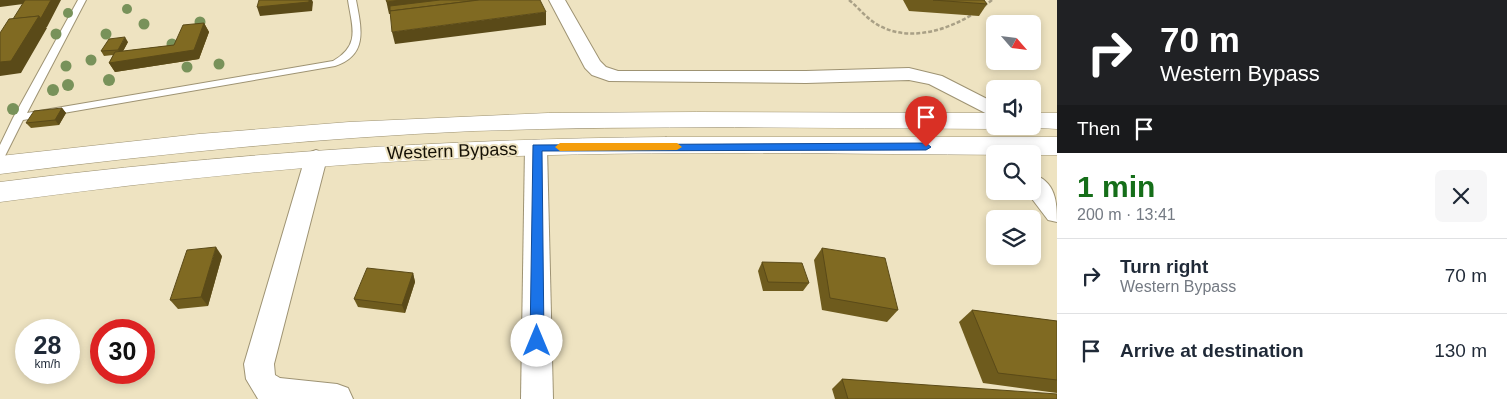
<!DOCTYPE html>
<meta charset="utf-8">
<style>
body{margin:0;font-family:Arial,sans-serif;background:#f6f6f7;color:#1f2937;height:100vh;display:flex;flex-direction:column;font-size:19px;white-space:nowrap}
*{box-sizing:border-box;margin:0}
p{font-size:16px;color:#747a83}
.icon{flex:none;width:28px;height:28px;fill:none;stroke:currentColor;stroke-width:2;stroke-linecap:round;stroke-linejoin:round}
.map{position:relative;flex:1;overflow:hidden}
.sheet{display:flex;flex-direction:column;background:#fff;width:450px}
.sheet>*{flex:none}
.banner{background:#202124;color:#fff;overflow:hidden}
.needle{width:32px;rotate:118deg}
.buttons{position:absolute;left:986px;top:15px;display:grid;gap:10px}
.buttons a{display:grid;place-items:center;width:55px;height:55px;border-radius:8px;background:#fff;box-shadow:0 2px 8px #0003;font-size:25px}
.speed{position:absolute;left:15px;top:319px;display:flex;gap:10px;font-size:25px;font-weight:700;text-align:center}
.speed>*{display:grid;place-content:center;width:65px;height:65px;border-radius:50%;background:#fff;box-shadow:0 2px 8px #0003;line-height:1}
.speed small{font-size:12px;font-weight:400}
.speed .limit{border:8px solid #d22;background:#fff;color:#111}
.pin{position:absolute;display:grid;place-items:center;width:42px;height:42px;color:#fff;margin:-51px -21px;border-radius:50% 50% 50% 0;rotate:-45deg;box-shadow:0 0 5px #0007}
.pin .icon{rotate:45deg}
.me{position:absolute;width:55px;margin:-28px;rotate:0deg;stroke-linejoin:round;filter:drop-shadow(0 0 4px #0008)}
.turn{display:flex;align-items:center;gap:18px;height:105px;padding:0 20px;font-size:22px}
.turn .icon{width:65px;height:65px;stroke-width:2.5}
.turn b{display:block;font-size:35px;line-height:42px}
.then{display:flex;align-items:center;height:48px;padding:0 20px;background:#0003;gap:10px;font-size:19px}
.round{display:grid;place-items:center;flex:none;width:52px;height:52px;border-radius:8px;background:#f6f6f7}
.summary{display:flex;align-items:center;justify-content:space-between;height:85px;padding:0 20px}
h1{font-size:30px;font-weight:700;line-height:38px;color:#156e19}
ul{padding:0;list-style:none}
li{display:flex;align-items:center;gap:15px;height:75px;padding:0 20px;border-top:1px solid #e0e1e3}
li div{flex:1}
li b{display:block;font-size:19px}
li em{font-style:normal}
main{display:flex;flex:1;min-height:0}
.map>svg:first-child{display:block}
</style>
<main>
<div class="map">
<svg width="1057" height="399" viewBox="0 0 1057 399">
<rect width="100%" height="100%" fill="#eee3c1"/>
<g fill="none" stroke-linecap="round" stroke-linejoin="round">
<g stroke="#9e9373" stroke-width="2">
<path id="lane" d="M 78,0 L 86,0 L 27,113 L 333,61 C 361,45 352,27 348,0 L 356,0 C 361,27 369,55 335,66 L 23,120 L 4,158 L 0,159 L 0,145 L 13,118 Z"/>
</g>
<g stroke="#9e9373" stroke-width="2">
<g id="street">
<polygon points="549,0 565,0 600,61 606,67 618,71 806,71 909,68 942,76 995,103 995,118 929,84 909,80 806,83 609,81 592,75 585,68"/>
<polygon points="536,140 544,142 547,147 553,399 521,399 525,147 528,142"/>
<polygon points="316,150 324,153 327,158 274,364 275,375 280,378 337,384 348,388 353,399 258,399 246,379 244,364 305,158 308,153"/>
<path d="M 1032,174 C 1056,181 1057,202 1057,222 L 1048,220 L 1026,191 L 1032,191 Z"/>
</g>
</g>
<g stroke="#9e9373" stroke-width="1">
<g id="primary">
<path d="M 697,112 L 995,113 L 995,126 L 1004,126 L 995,129 C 821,128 648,125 474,131 C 315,138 157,154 0,174 L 0,156 L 199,134 L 349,122 L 548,113 Z"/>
<polygon points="1032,113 1057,113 1057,129 1023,127 1032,126"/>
<path d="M 666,137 L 1057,137 L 1057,155 C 864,155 663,149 467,158 C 311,164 155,181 0,202 L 0,182 C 221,154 442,139 666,137 Z"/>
</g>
</g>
<g stroke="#a9a086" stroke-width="2.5" stroke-dasharray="4 2" stroke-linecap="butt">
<path d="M 849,0 C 859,8 867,19 878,25 C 908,42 946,31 973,14"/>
<polyline points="984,6 992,0"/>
</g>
<use href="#lane" fill="#fff" fill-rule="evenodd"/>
<use href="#street" fill="#fff" fill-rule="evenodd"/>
<use href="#primary" fill="#fff" fill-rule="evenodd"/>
</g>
<g fill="#78925a">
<circle cx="127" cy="9" r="5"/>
<circle cx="68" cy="13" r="5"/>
<circle cx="200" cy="22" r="5.5"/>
<circle cx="144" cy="24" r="5.5"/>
<circle cx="56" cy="34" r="5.5"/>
<circle cx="106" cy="34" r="5.5"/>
<circle cx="172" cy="44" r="5.5"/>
<circle cx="91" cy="60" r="5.5"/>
<circle cx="219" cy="64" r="5.5"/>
<circle cx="66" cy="66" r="5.5"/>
<circle cx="187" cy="67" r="5.5"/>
<circle cx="109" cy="80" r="6"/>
<circle cx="68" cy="85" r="6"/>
<circle cx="53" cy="90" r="6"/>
<circle cx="13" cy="109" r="6"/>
</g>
<g fill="#6e5b1d">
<polygon points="903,0 984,0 987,4 979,16 909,11"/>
<polygon points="204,23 209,32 199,59 115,72 109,63 113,55 104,56 101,51 128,42 123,51 174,45"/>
<polygon points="62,108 66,113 59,125 31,128 26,123"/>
<polygon points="822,248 898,310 887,322 822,310 814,260"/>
<polygon points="222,256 208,306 178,309 170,300"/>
<polygon points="762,262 809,283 803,291 763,291 758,271"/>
<polygon points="413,273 415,282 405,313 358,307 354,299"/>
<polygon points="972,310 1057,321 1057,393 983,383 959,322"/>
<polygon points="842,379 1057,399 835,399 832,389"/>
</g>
<g fill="#5a4a18">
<polygon points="0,0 33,0 31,3 0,7"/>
<polygon points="51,0 61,0 47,27 46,27 47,28 21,73 0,76 0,62"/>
<polygon points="309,0 312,0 313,2 312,11 260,16 257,7"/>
<polygon points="386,0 538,0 389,14"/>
<polygon points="546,12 546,25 395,44 392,32"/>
<polygon points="204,23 209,32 199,59 115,72 109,63 194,50"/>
<polygon points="125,37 128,42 121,55 118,50"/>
<polygon points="62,108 66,113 59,125 55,120"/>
<polygon points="216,247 222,256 208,306 201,297"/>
<polygon points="413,273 415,282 405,313 402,305"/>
</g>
<g fill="#806a22" stroke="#5a4a18">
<polygon points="25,0 51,0 41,18 40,18 39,16 13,19"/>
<polygon points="259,0 309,0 309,2 257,7"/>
<polygon points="386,0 401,0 387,2"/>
<polygon points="440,0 479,0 390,11 390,6"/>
<polygon points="479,0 540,0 546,12 392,32 390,11"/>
<polygon points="933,0 984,0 987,4"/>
<polygon points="39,16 11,61 0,62 0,33 9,19"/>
<polygon points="204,23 194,50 109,63 115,52 174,45 183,25"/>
<polygon points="125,37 118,50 101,51 109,39"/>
<polygon points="62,108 55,120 26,123 34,111"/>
<polygon points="216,247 201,297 170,300 187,250"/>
<polygon points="822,248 885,258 898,310 830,298"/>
<polygon points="762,262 802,263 809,283 768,282"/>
<polygon points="367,268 413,273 402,305 354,299"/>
<polygon points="972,310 1057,321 1057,380 998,373"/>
<polygon points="842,379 1057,394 1057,399 848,399"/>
</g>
<polygon fill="#1a73e8" stroke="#114b97" points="926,143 931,147 926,150 542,151 544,341 542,345 537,347 532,345 530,341 533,145"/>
<polygon fill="#f59e0b" points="560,143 677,143 682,147 677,150 560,151 555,147"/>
<g text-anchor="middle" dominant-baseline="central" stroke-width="4" stroke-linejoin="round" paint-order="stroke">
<g font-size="18" fill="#141005" stroke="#eee3c1">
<text transform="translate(452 151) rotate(-2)">Western Bypass</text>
</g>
</g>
</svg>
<div class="buttons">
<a><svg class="needle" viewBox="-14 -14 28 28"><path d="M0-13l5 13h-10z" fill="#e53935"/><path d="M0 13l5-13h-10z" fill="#747a83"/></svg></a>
<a><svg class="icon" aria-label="sound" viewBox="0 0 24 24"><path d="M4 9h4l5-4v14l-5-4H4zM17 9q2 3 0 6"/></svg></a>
<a><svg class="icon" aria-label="search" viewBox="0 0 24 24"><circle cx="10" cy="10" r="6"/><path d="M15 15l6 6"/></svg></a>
<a><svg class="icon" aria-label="layers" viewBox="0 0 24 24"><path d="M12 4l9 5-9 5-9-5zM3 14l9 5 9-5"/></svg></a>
</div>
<div class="speed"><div>28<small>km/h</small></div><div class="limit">30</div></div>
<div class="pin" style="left:926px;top:147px;background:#d93025"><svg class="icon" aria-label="arrive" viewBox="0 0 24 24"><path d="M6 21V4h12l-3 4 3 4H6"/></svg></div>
<svg class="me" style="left:537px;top:341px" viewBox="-20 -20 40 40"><circle r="19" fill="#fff"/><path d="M0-13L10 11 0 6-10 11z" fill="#1a73e8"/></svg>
</div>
<section class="sheet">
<div class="banner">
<div class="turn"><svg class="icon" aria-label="right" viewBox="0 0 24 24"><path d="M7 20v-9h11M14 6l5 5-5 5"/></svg><div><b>70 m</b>Western Bypass</div></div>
<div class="then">Then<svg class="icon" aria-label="arrive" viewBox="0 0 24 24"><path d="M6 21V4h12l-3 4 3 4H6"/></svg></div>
</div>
<div class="summary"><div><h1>1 min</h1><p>200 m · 13:41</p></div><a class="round"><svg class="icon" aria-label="close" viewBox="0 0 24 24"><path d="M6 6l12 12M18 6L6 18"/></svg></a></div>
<ul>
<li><svg class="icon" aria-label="right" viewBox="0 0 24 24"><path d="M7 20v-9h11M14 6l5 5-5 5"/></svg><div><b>Turn right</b><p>Western Bypass</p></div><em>70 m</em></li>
<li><svg class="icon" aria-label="arrive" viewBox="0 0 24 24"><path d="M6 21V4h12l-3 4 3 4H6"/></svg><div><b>Arrive at destination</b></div><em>130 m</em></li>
</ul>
</section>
</main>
